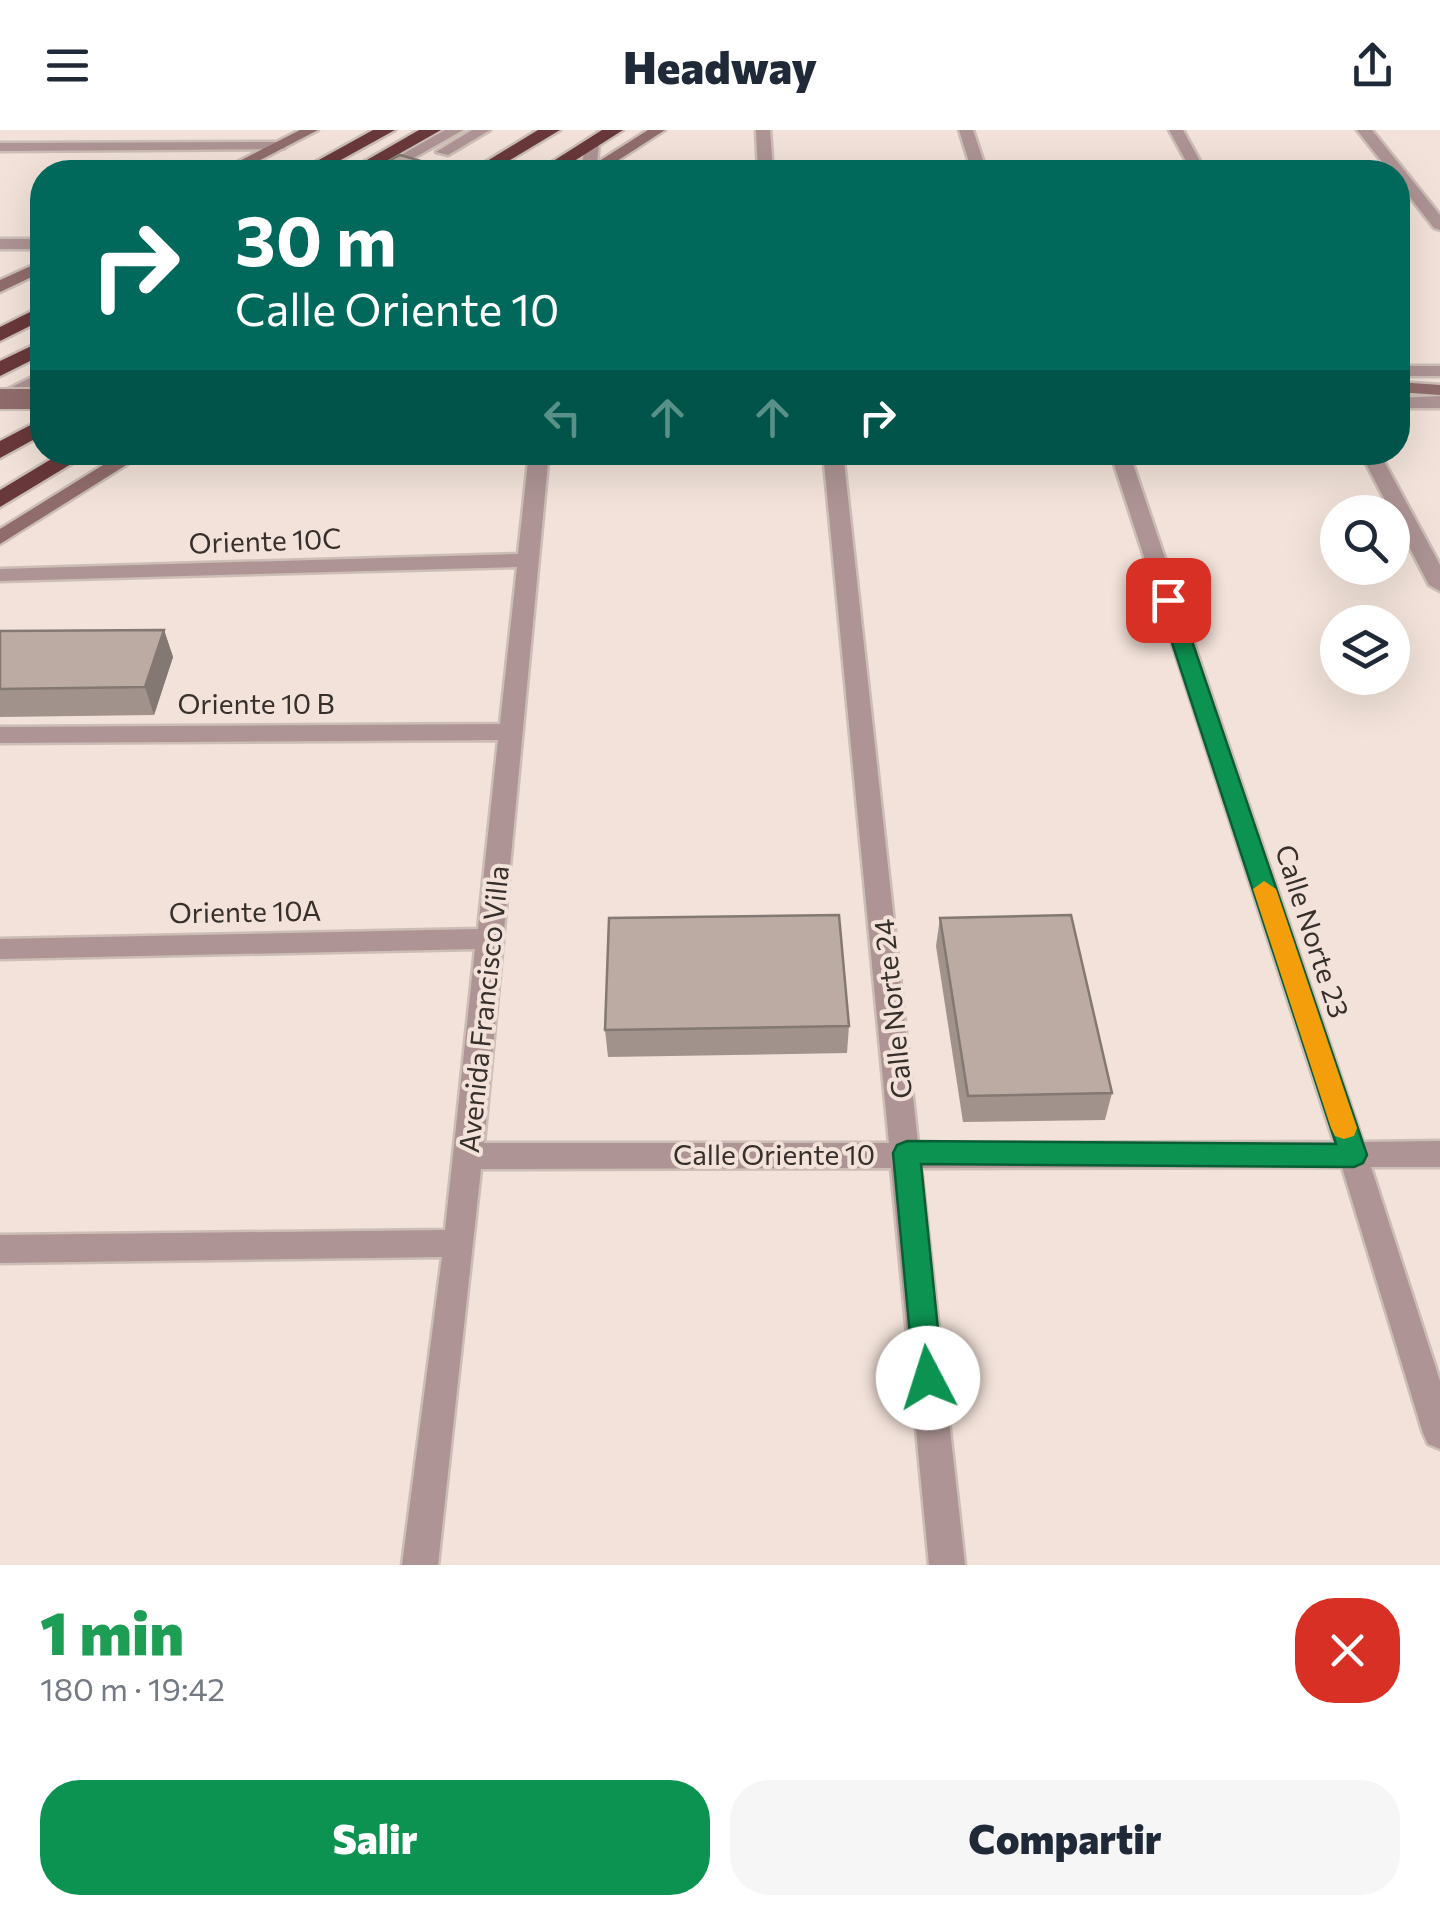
<!DOCTYPE html>
<html lang="es">
<meta charset="utf-8">
<style>
body{margin:0;font-family:Commissioner,sans-serif;background:#f6f6f7;color:#1f2937;height:100vh;display:flex;flex-direction:column;font-size:38px;white-space:nowrap}
*{box-sizing:border-box;margin:0}
p{font-size:32px;color:#747a83}
.icon{flex:none;width:55px;height:55px;fill:none;stroke:currentColor;stroke-width:2;stroke-linecap:round;stroke-linejoin:round}
.map{position:relative;height:1435px;overflow:hidden}
.sheet{display:flex;flex-direction:column;background:#fff;flex:1}
.sheet>*{flex:none}
.top-card{position:absolute;left:30px;top:30px;width:1380px;height:305px;border-radius:40px;box-shadow:0 10px 40px #0002;background:#00695c;color:#fff;overflow:hidden}
.buttons{position:absolute;left:1320px;top:365px;display:grid;gap:20px}
.buttons a{display:grid;place-items:center;width:90px;height:90px;border-radius:50%;background:#fff;box-shadow:0 10px 40px #0002;font-size:50px}
.pin{position:absolute;display:grid;place-items:center;width:85px;height:85px;color:#fff;margin:-42px;border-radius:20px;box-shadow:0 5px 15px #0006}
.me{position:absolute;width:110px;margin:-55px;rotate:355deg;stroke-linejoin:round;filter:drop-shadow(0 0 8px #0008)}
.turn{display:flex;align-items:center;gap:35px;height:210px;padding:0 40px;font-size:45px}
.turn .icon{width:130px;height:130px;stroke-width:2.5}
.turn b{display:block;font-size:70px;line-height:85px}
.lanes{display:flex;align-items:center;height:95px;padding:0 40px;background:#0003;justify-content:center;gap:50px;direction:ltr}
.lanes .off{opacity:.35}
.round{display:grid;place-items:center;flex:none;width:105px;height:105px;border-radius:40px;background:#f6f6f7}
.headline{display:flex;align-items:center;justify-content:space-between;height:170px;padding:0 40px}
h1{font-size:60px;font-weight:800;line-height:75px;color:#1e9e55}
.action{display:flex;gap:20px;margin-top:auto;padding:20px 40px}
.action a{flex:1;height:115px;border-radius:40px;background:#0c9251;color:#fff;font-size:40px;font-weight:800;line-height:115px;text-align:center}
.action a+a{background:#f6f6f7;color:#1f2937}
header{display:flex;justify-content:space-between;align-items:center;height:130px;padding:0 40px;background:#fff;font-size:45px;font-weight:800}
.map>svg:first-child{display:block}
</style>
<header><svg class="icon" aria-label="menu" viewBox="0 0 24 24"><path d="M4 6h16M4 12h16M4 18h16"/></svg>Headway<svg class="icon" aria-label="share" viewBox="0 0 24 24"><path d="M12 15V3M7 8l5-5 5 5M5 13v7h14v-7"/></svg></header>
<div class="map">
<svg width="1440" height="1435" viewBox="0 0 1440 1435">
<rect width="100%" height="100%" fill="#f2e2d9"/>
<g fill="none" stroke-linecap="round" stroke-linejoin="round">
<g stroke="#ccbeb6" stroke-width="5">
<g id="lane">
<polygon points="445,0 463,0 389,42 371,42"/>
<polygon points="472,0 490,0 448,25 436,22"/>
<polygon points="42,242 42,254 0,277 0,263"/>
</g>
</g>
<g stroke="#ccbeb6" stroke-width="5">
<g id="street">
<polygon points="756,0 770,0 773,42 758,42"/>
<polygon points="959,0 973,0 987,42 972,42"/>
<polygon points="1169,0 1183,0 1206,42 1192,42"/>
<polygon points="1357,0 1372,0 1440,85 1440,100 1434,98 1398,52 1398,42 1390,42"/>
<polygon points="592,10 599,14 596,42 581,42 585,14"/>
<polygon points="285,12 285,18 280,19 0,21 0,13"/>
<rect x="0" y="109" width="42" height="10"/>
<rect x="1398" y="236" width="42" height="10"/>
<polygon points="1440,266 1440,278 1398,278 1398,268"/>
<polygon points="529,322 549,322 484,1013 889,1013 823,322 843,322 918,1013 1334,1012 1110,322 1129,322 1363,1012 1440,1011 1440,1037 1371,1037 1440,1251 1440,1319 1428,1314 1423,1303 1342,1037 921,1038 965,1435 929,1435 891,1038 481,1039 438,1435 402,1435 442,1127 0,1133 0,1105 445,1100 475,819 0,829 0,809 478,799 498,610 0,613 0,597 500,594 517,437 0,451 0,439 518,424"/>
<polygon points="1360,322 1379,322 1440,435 1440,461 1429,455"/>
</g>
</g>
<g stroke="#ccbeb6" stroke-width="5">
<g id="secondary">
<polygon points="300,0 318,0 237,42 218,42"/>
<polygon points="648,0 665,0 600,42 582,42"/>
<polygon points="42,131 42,142 0,162 0,150"/>
<polygon points="1398,252 1440,255 1440,265 1398,262"/>
<polygon points="124,322 147,322 0,414 0,399"/>
</g>
</g>
<g stroke="#ccbeb6" stroke-width="5">
<g id="highway">
<polygon points="373,0 395,0 319,42 297,42"/>
<polygon points="419,0 441,0 367,42 346,42"/>
<polygon points="538,0 560,0 490,42 469,42"/>
<polygon points="602,0 623,0 557,42 536,42"/>
<polygon points="42,176 42,190 0,211 0,197"/>
<polygon points="42,211 42,225 0,246 0,231"/>
<polygon points="42,289 42,305 0,328 0,311"/>
<polygon points="63,322 91,322 0,377 0,360"/>
</g>
</g>
<use href="#lane" fill="#ae9494" fill-rule="evenodd"/>
<use href="#street" fill="#ae9494" fill-rule="evenodd"/>
<use href="#secondary" fill="#916c6c" fill-rule="evenodd"/>
<use href="#highway" fill="#69383a" fill-rule="evenodd"/>
<g stroke="#ccbeb6" stroke-width="24" stroke-linecap="butt">
<polyline id="secondary-bridge" points="0,269 42,269"/>
</g>
<use href="#secondary-bridge" stroke="#916c6c" stroke-width="20"/>
</g>
<g fill="#a1938c">
<polygon points="984,322 1097,322 1095,334 986,333"/>
<polygon points="164,500 173,527 154,585 0,587 0,501"/>
<polygon points="940,788 1112,963 1105,990 963,992 936,816"/>
<polygon points="849,896 847,923 608,927 605,900"/>
</g>
<g fill="#837872">
<polygon points="421,31 422,39 417,42 401,42"/>
<polygon points="164,500 173,527 154,585 145,557"/>
</g>
<g fill="#bbaba3" stroke="#837872" stroke-width="2.5">
<polygon points="400,25 421,31 401,42 368,42"/>
<polygon points="164,500 145,557 0,559 0,501"/>
<polygon points="839,785 849,896 605,900 609,788"/>
<polygon points="1071,785 1112,963 968,966 940,788"/>
</g>
<polygon fill="#0c9251" stroke="#085f35" stroke-width="2.5" points="1168,465 1178,470 1367,1025 1363,1033 1354,1037 921,1034 943,1248 939,1257 928,1262 918,1257 914,1248 893,1023 897,1015 907,1011 1336,1014 1158,470"/>
<polygon fill="#f59e0b" points="1264,751 1276,759 1357,998 1354,1006 1344,1009 1335,1006 1331,998 1253,759"/>
<g text-anchor="middle" dominant-baseline="central" stroke-width="8" stroke-linejoin="round" paint-order="stroke">
<g font-size="28" fill="#362f2c" stroke="#f2e2d9">
<text transform="translate(265 410) rotate(-2)">Oriente 10C</text>
<text x="256" y="573">Oriente 10 B</text>
<text transform="translate(245 781) rotate(-1)">Oriente 10A</text>
<text transform="translate(1313 801) rotate(72)">Calle Norte 23</text>
<text transform="translate(483 879) rotate(-84)">Avenida Francisco Villa</text>
<text transform="translate(892 879) rotate(-96)">Calle Norte 24</text>
<text x="774" y="1024">Calle Oriente 10</text>
</g>
</g>
</svg>
<div class="buttons">
<a><svg class="icon" aria-label="search" viewBox="0 0 24 24"><circle cx="10" cy="10" r="6"/><path d="M15 15l6 6"/></svg></a>
<a><svg class="icon" aria-label="layers" viewBox="0 0 24 24"><path d="M12 4l9 5-9 5-9-5zM3 14l9 5 9-5"/></svg></a>
</div>
<div class="pin" style="left:1168px;top:470px;background:#d93025"><svg class="icon" aria-label="arrive" viewBox="0 0 24 24"><path d="M6 21V4h12l-3 4 3 4H6"/></svg></div>
<svg class="me" style="left:928px;top:1248px" viewBox="-20 -20 40 40"><circle r="19" fill="#fff"/><path d="M0-13L10 11 0 6-10 11z" fill="#0c9251"/></svg>
<div class="top-card">
<div class="turn"><svg class="icon" aria-label="right" viewBox="0 0 24 24"><path d="M7 20v-9h11M14 6l5 5-5 5"/></svg><div><b>30 m</b>Calle Oriente 10</div></div>
<div class="lanes"><svg class="icon off" aria-label="left" viewBox="0 0 24 24"><path d="M17 20v-9H6M10 6l-5 5 5 5"/></svg><svg class="icon off" aria-label="ahead" viewBox="0 0 24 24"><path d="M12 20V5M6 11l6-6 6 6"/></svg><svg class="icon off" aria-label="ahead" viewBox="0 0 24 24"><path d="M12 20V5M6 11l6-6 6 6"/></svg><svg class="icon" aria-label="right" viewBox="0 0 24 24"><path d="M7 20v-9h11M14 6l5 5-5 5"/></svg></div>
</div>
</div>
<section class="sheet">
<div class="headline"><div><h1>1 min</h1><p>180 m · 19:42</p></div><a class="round" style="background:#d93025;color:#fff"><svg class="icon" aria-label="close" viewBox="0 0 24 24"><path d="M6 6l12 12M18 6L6 18"/></svg></a></div>
<div class="action"><a>Salir</a><a>Compartir</a></div>
</section>
